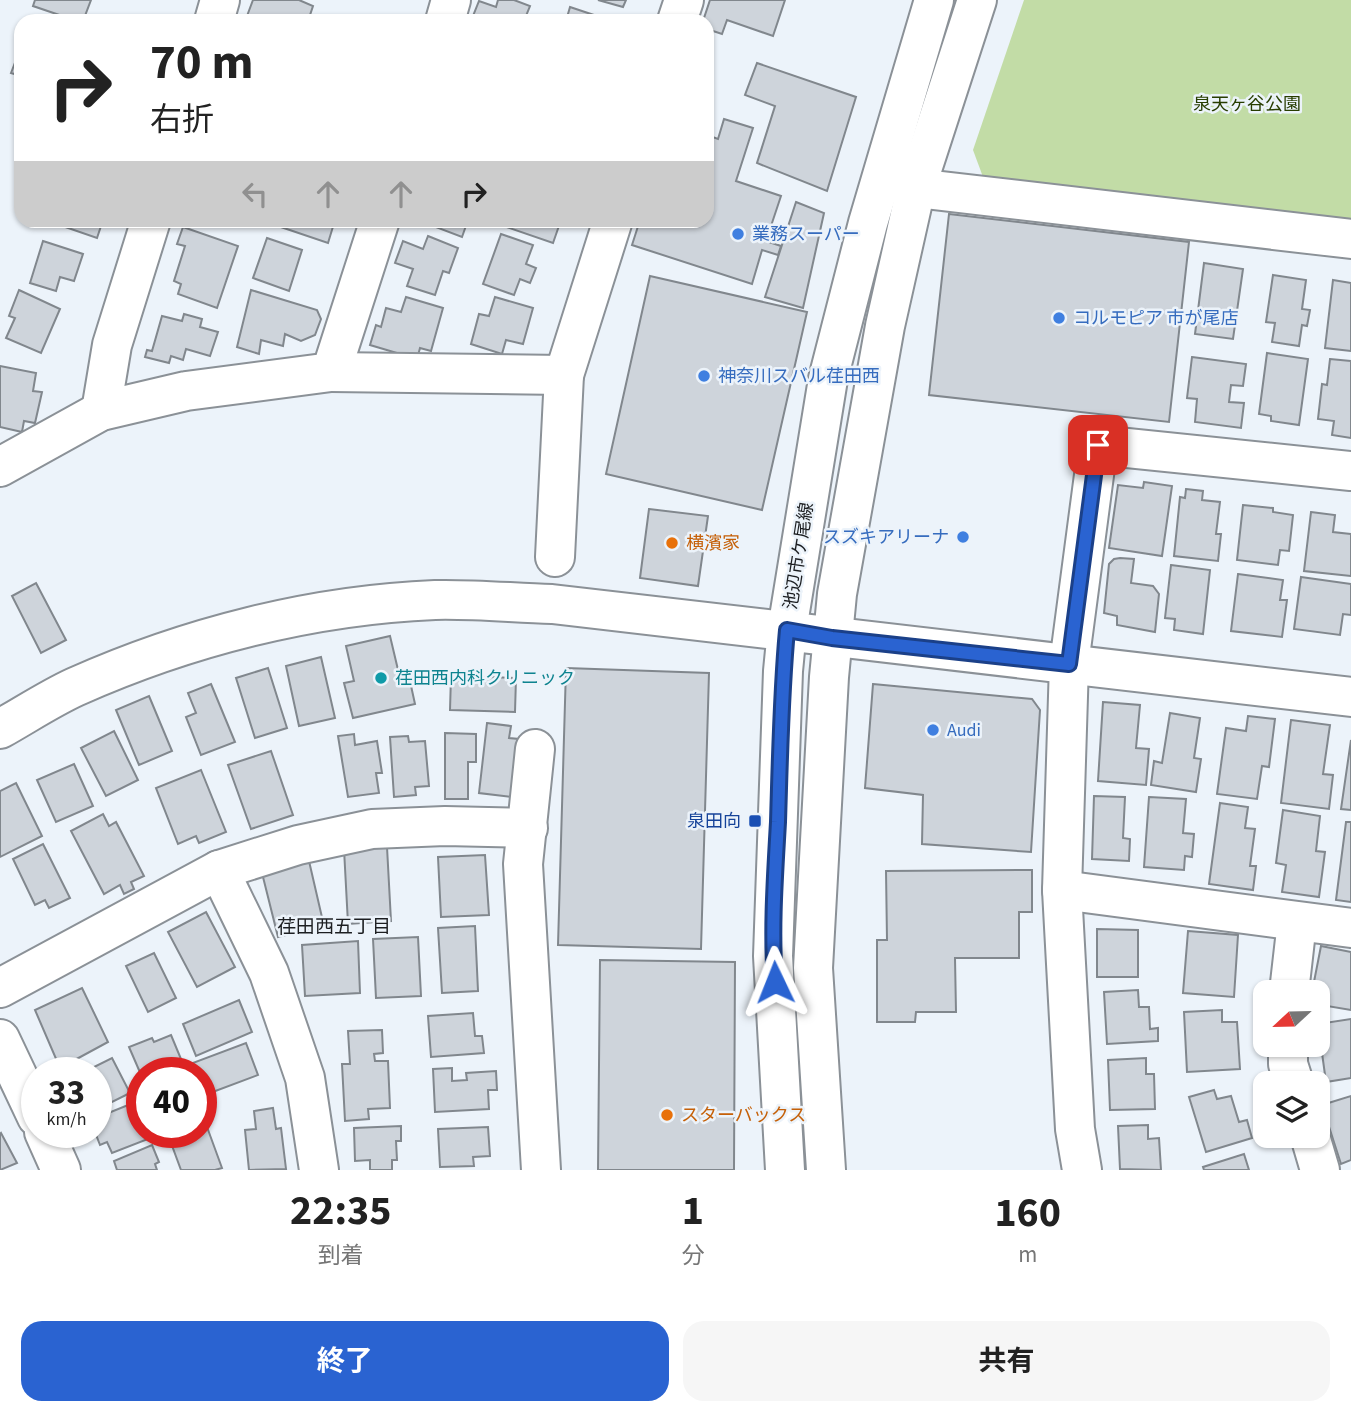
<!DOCTYPE html>
<html lang="ja">
<meta charset="utf-8">
<style>
body{margin:0;font-family:"Source Sans 3","Noto Sans JP",sans-serif;background:#f6f6f6;color:#222;height:100vh;display:flex;flex-direction:column;font-size:26px;white-space:nowrap}
*{box-sizing:border-box;margin:0}
p{font-size:23px;color:#767676}
.icon{flex:none;width:38px;height:38px;fill:none;stroke:currentColor;stroke-width:2;stroke-linecap:round;stroke-linejoin:round}
.map{position:relative;height:1170px;overflow:hidden}
.details{display:flex;flex-direction:column;background:#fff;flex:1}
.details>*{flex:none}
.banner{position:absolute;left:14px;top:14px;width:700px;height:214px;border-radius:21px;box-shadow:0 2px 5px #0004;background:#fff;color:#222;overflow:hidden}
.needle{width:46px;rotate:248deg}
.controls{position:absolute;left:1253px;top:980px;display:grid;gap:14px}
.controls a{display:grid;place-items:center;width:77px;height:77px;border-radius:14px;background:#fff;box-shadow:0 2px 5px #0004;font-size:35px}
.speed{position:absolute;left:21px;top:1057px;display:flex;gap:14px;font-size:35px;font-weight:700;text-align:center}
.speed>*{display:grid;place-content:center;width:91px;height:91px;border-radius:50%;background:#fff;box-shadow:0 2px 5px #0004;line-height:1}
.speed small{font-size:18px;font-weight:400}
.speed .limit{border:10px solid #d22;background:#fff;color:#111}
.pin{position:absolute;display:grid;place-items:center;width:60px;height:60px;color:#fff;margin:-30px;border-radius:14px;box-shadow:0 4px 10px #0006}
.me{position:absolute;width:77px;margin:-38px;rotate:358deg;stroke-linejoin:round;filter:drop-shadow(0 0 5px #0008)}
.turn{display:flex;align-items:center;gap:24px;height:147px;padding:0 21px;font-size:32px}
.turn .icon{width:91px;height:91px;stroke-width:2.5}
.turn b{display:block;font-size:49px;line-height:60px}
.lanes{display:flex;align-items:center;height:66px;padding:0 21px;background:#0003;justify-content:center;gap:35px;direction:ltr}
.lanes .off{opacity:.35}
.eta{display:flex;justify-content:space-evenly;align-items:center;height:119px;text-align:center}
.eta b{font-size:42px;font-weight:700;line-height:49px}
.cta{display:flex;gap:14px;margin-top:auto;padding:14px 21px}
.cta a{flex:1;height:80px;border-radius:21px;background:#2a63d1;color:#fff;font-size:28px;font-weight:700;line-height:80px;text-align:center}
.cta a+a{background:#f6f6f6;color:#222}
.map>svg:first-child{display:block}
</style>
<div class="map">
<svg width="1351" height="1170" viewBox="0 0 1351 1170">
<rect width="100%" height="100%" fill="#ecf3fa"/>
<polygon fill="#c2dca6" points="1024,0 1351,0 1351,222 983,177 973,150"/>
<g fill="#ced4db" stroke="#81878d" stroke-width="2">
<polygon points="35,0 91,0 83,21 77,21 33,6"/>
<polygon points="253,0 299,0 313,6 308,21 263,21 247,16"/>
<polygon points="498,0 514,0 530,6 526,16 539,21 471,21 479,1 496,7"/>
<polygon points="598,0 626,0 623,7"/>
<polygon points="710,0 785,0 773,36 727,20 722,34 707,29 707,21 703,21"/>
<polygon points="570,7 609,20 609,21 566,21"/>
<polygon points="21,47 21,76 11,73"/>
<polygon points="757,63 856,97 827,191 757,163 775,106 745,95"/>
<polygon points="724,119 753,128 736,181 781,196 766,241 781,246 778,255 762,250 752,284 632,245 640,220 707,220 707,135 718,139"/>
<polygon points="796,202 824,213 803,308 765,297"/>
<polygon points="949,214 1189,242 1169,422 929,395"/>
<polygon points="45,220 103,220 97,238"/>
<polygon points="273,220 335,220 328,243 272,224"/>
<polygon points="435,220 468,220 462,237 433,226"/>
<polygon points="500,220 561,220 553,243 498,224"/>
<polygon points="183,227 238,246 217,308 178,294 181,284 174,281 185,246 177,244"/>
<polygon points="501,234 533,245 526,264 536,268 530,283 520,279 514,295 483,284"/>
<polygon points="428,236 458,248 449,273 443,271 435,295 407,286 413,269 395,263 403,241 423,249"/>
<polygon points="267,238 302,250 289,291 253,278"/>
<polygon points="43,241 83,254 74,281 60,277 56,291 30,283"/>
<polygon points="1204,263 1243,269 1233,339 1195,334"/>
<polygon points="1273,275 1306,280 1302,309 1310,310 1307,326 1302,325 1299,346 1272,342 1275,323 1266,322"/>
<polygon points="650,276 807,312 762,510 606,474"/>
<polygon points="1333,280 1351,283 1351,351 1325,348"/>
<polygon points="19,290 60,309 41,353 6,338 15,318 9,316"/>
<polygon points="251,290 317,310 321,319 315,335 301,341 285,334 283,346 261,340 259,354 237,347"/>
<polygon points="406,297 443,308 431,351 420,348 417,359 370,345 376,325 381,327 386,308 401,312"/>
<polygon points="495,297 533,308 523,344 506,340 502,354 471,344 479,314 489,316"/>
<polygon points="184,314 202,319 200,327 218,332 210,356 186,349 183,360 171,356 169,363 145,357 147,350 152,351 162,316 182,321"/>
<polygon points="1267,353 1308,359 1299,425 1271,421 1271,416 1259,414"/>
<polygon points="1192,357 1246,364 1243,386 1231,385 1229,402 1244,403 1241,428 1195,422 1197,399 1187,398"/>
<polygon points="1330,359 1351,361 1351,438 1332,435 1334,421 1318,419 1322,384 1327,385"/>
<polygon points="0,366 36,373 33,391 42,392 35,423 24,421 22,432 0,427"/>
<polygon points="1144,482 1172,486 1162,556 1109,548 1118,485 1143,488"/>
<polygon points="1186,489 1203,491 1202,500 1220,502 1216,534 1221,534 1218,561 1174,556 1180,497 1185,498"/>
<polygon points="1243,505 1273,508 1273,512 1293,515 1289,551 1280,550 1278,565 1237,560"/>
<polygon points="649,509 708,516 698,586 640,578"/>
<polygon points="1311,512 1335,515 1333,532 1351,534 1351,576 1304,571"/>
<polygon points="1120,558 1134,559 1131,583 1153,586 1159,594 1155,632 1117,625 1117,616 1104,613 1109,564 1114,559"/>
<polygon points="1171,565 1210,570 1203,634 1174,630 1175,619 1165,618"/>
<polygon points="1238,574 1283,580 1280,600 1287,600 1282,637 1231,631"/>
<polygon points="1301,577 1351,584 1351,615 1343,614 1340,635 1294,629"/>
<polygon points="36,583 66,640 41,653 12,596"/>
<polygon points="390,636 399,674 408,672 415,704 353,718 344,683 354,681 346,646"/>
<polygon points="321,657 335,718 299,726 286,666"/>
<polygon points="268,668 287,728 255,738 236,678"/>
<polygon points="566,668 709,673 701,949 558,945"/>
<polygon points="451,676 516,678 515,712 450,710"/>
<polygon points="211,684 235,742 201,755 186,717 196,713 188,693"/>
<polygon points="873,684 1032,699 1040,710 1031,852 922,844 923,795 865,788"/>
<polygon points="149,696 172,751 139,765 116,710"/>
<polygon points="1103,702 1140,705 1136,748 1149,749 1146,785 1098,781"/>
<polygon points="1170,713 1200,718 1194,758 1201,759 1196,792 1151,785 1154,761 1162,763"/>
<polygon points="1248,716 1275,719 1269,767 1262,766 1257,799 1217,794 1226,728 1246,731"/>
<polygon points="1291,720 1330,725 1323,774 1333,775 1329,809 1281,803"/>
<polygon points="487,723 511,726 509,738 519,739 513,797 479,793"/>
<polygon points="114,731 138,780 106,796 81,748"/>
<polygon points="445,733 476,734 476,762 468,762 468,799 445,799"/>
<polygon points="354,734 355,745 377,741 382,773 376,773 379,793 348,797 338,736"/>
<polygon points="408,736 409,742 425,741 429,786 415,787 416,795 394,797 390,737"/>
<polygon points="1351,740 1351,810 1341,809"/>
<polygon points="271,751 293,815 251,829 228,765"/>
<polygon points="74,764 93,806 56,822 37,780"/>
<polygon points="201,770 226,832 199,843 196,836 178,844 156,788"/>
<polygon points="16,783 42,836 0,857 0,791"/>
<polygon points="1094,796 1125,797 1123,838 1130,839 1129,861 1092,859"/>
<polygon points="1149,797 1186,799 1183,833 1194,834 1192,857 1185,856 1184,870 1144,867"/>
<polygon points="1220,803 1248,807 1245,828 1255,829 1250,866 1256,866 1253,890 1209,884"/>
<polygon points="1283,810 1320,816 1316,851 1325,852 1319,897 1282,892 1286,865 1276,863"/>
<polygon points="103,814 109,826 116,822 144,876 131,882 134,889 124,894 120,885 104,894 71,831"/>
<polygon points="1346,822 1351,822 1351,902 1336,900"/>
<polygon points="43,844 70,898 49,908 45,900 35,905 13,859"/>
<polygon points="387,847 391,921 348,924 344,849"/>
<polygon points="485,855 489,915 441,917 438,857"/>
<polygon points="309,861 324,926 278,937 262,873"/>
<polygon points="1032,870 1032,912 1019,912 1019,958 955,958 956,1012 916,1012 915,1022 877,1022 877,940 887,940 886,871"/>
<polygon points="206,912 235,967 197,987 168,932"/>
<polygon points="475,926 478,991 442,993 438,928"/>
<polygon points="1097,929 1138,930 1138,977 1097,977"/>
<polygon points="1188,931 1238,935 1234,997 1183,993"/>
<polygon points="418,937 421,996 376,998 373,939"/>
<polygon points="358,941 360,993 305,996 302,945"/>
<polygon points="1321,946 1351,952 1351,1010 1327,1006 1329,995 1312,992"/>
<polygon points="154,953 176,998 148,1012 126,966"/>
<polygon points="600,960 735,962 734,1170 598,1170"/>
<polygon points="82,988 108,1042 60,1068 35,1010"/>
<polygon points="1138,990 1139,1007 1149,1007 1150,1029 1158,1028 1158,1041 1107,1044 1104,992"/>
<polygon points="239,1000 252,1032 196,1056 183,1024"/>
<polygon points="1222,1010 1222,1022 1237,1022 1240,1069 1187,1072 1184,1012"/>
<polygon points="473,1013 475,1036 482,1036 484,1053 431,1057 428,1016"/>
<polygon points="1351,1019 1351,1078 1326,1082 1318,1024"/>
<polygon points="382,1030 383,1053 374,1054 375,1061 388,1061 390,1108 368,1109 369,1119 345,1121 342,1064 350,1064 348,1031"/>
<polygon points="171,1035 186,1071 142,1073 142,1077 129,1047 152,1038 154,1042"/>
<polygon points="246,1043 258,1075 202,1096 201,1073 193,1073 190,1064"/>
<polygon points="112,1058 130,1093 96,1110 96,1073 82,1073"/>
<polygon points="1146,1058 1146,1074 1154,1074 1155,1109 1110,1110 1108,1060"/>
<polygon points="452,1068 452,1081 467,1080 466,1073 496,1071 497,1090 488,1090 489,1109 435,1112 433,1069"/>
<polygon points="1214,1090 1217,1099 1231,1096 1239,1122 1247,1120 1252,1138 1206,1152 1189,1097"/>
<polygon points="1351,1096 1351,1160 1341,1164 1322,1105"/>
<polygon points="133,1103 142,1120 142,1132 149,1132 146,1134 148,1139 112,1153 107,1142 100,1145 95,1132 96,1118"/>
<polygon points="273,1108 276,1129 281,1128 286,1169 249,1170 245,1130 256,1129 254,1111"/>
<polygon points="203,1116 222,1168 215,1170 181,1170 167,1132 201,1132 201,1117"/>
<polygon points="1148,1125 1148,1139 1159,1138 1161,1170 1120,1169 1118,1126"/>
<polygon points="401,1126 401,1141 396,1141 397,1160 392,1160 392,1170 370,1170 370,1160 355,1161 354,1128"/>
<polygon points="488,1127 490,1156 473,1157 474,1166 440,1167 438,1129"/>
<polygon points="1,1133 17,1163 0,1170 0,1134"/>
<polygon points="152,1145 159,1162 155,1164 157,1170 117,1170 114,1161"/>
<polygon points="1244,1154 1249,1170 1204,1170 1203,1167"/>
</g>
<g fill="none" stroke-linecap="round" stroke-linejoin="round">
<g stroke="#8b9197" stroke-width="42">
<g id="minor">
<polyline points="214,21 220,0"/>
<polyline points="445,21 451,0"/>
<polyline points="677,21 684,0"/>
<polyline points="916,188 1351,239"/>
<polyline points="331,372 564,375 555,557"/>
<polyline points="564,375 613,220"/>
<polyline points="101,411 112,345 151,220"/>
<polyline points="0,467 101,411 186,391 331,372 380,220"/>
<path d="M 0,729 C 25,715 49,699 75,687 C 187,637 312,605 435,600 C 474,599 514,603 552,604 L 1351,697"/>
<polyline points="535,749 523,864 541,1170"/>
<polyline points="219,870 269,973 305,1078 319,1170"/>
<polyline points="1062,890 1351,928"/>
<polyline points="0,988 219,870 298,845 372,829 445,826 528,828"/>
<polyline points="1289,992 1297,922"/>
<polyline points="0,1039 37,1117"/>
<polyline points="1288,1045 1288,1064 1294,1083"/>
<polyline points="44,1132 61,1170"/>
<polyline points="1310,1136 1320,1170"/>
<polyline points="785,1170 773,956 783,671 787,630 828,379 868,223 934,0"/>
<polyline points="826,1170 813,968 829,677 837,594 885,326 916,188 977,0"/>
<polyline points="1082,1170 1075,1129 1062,890 1069,664 1098,445 1351,471"/>
</g>
</g>
<use href="#minor" stroke="#fff" stroke-width="38"/>
</g>
<g fill="none" stroke-linecap="round" stroke-linejoin="round">
<g stroke="#1b4088" stroke-width="18">
<path id="route" d="M 775,982 C 771,929 775,876 778,822 C 780,758 781,694 787,630 L 832,638 L 1069,664 L 1098,445"/>
</g>
<use href="#route" stroke="#2a63d1" stroke-width="12"/>
</g>
<g fill="#3f7fe0" stroke="#ecf3fa" stroke-width="2.5">
<circle cx="738" cy="234" r="7"/>
<circle cx="1059" cy="318" r="7"/>
<circle cx="704" cy="376" r="7"/>
<circle cx="963" cy="537" r="7"/>
<circle cx="933" cy="730" r="7"/>
</g>
<g fill="#e8710a" stroke="#ecf3fa" stroke-width="2.5">
<circle cx="672" cy="543" r="7"/>
<circle cx="667" cy="1115" r="7"/>
</g>
<circle fill="#0f9aa8" stroke="#ecf3fa" stroke-width="2.5" cx="381" cy="678" r="7"/>
<rect fill="#1a4fb4" stroke="#ecf3fa" stroke-width="2.5" x="748" y="814" width="14" height="14" rx="3.5"/>
<g text-anchor="middle" dominant-baseline="central" stroke-width="5" stroke-linejoin="round" paint-order="stroke">
<g font-size="18" fill="#273d00" stroke="#ecf3fa">
<text x="1247" y="104">泉天ヶ谷公園</text>
</g>
<g font-size="18" fill="#366cbe" stroke="#ecf3fa" text-anchor="start">
<text x="752" y="234">業務スーパー</text>
<text x="1073" y="318">コルモピア 市が尾店</text>
<text x="718" y="376">神奈川スバル荏田西</text>
<text x="949" y="537" text-anchor="end">スズキアリーナ</text>
<text x="947" y="730">Audi</text>
</g>
<g font-size="18" fill="#c56008" stroke="#ecf3fa" text-anchor="start">
<text x="686" y="543">横濱家</text>
<text x="681" y="1115">スターバックス</text>
</g>
<g font-size="18" fill="#1c1e21" stroke="#ecf3fa">
<text transform="translate(799 556) rotate(-81)">池辺市ケ尾線</text>
</g>
<g font-size="18" fill="#0d838f" stroke="#ecf3fa" text-anchor="start">
<text x="395" y="678">荏田西内科クリニック</text>
</g>
<g font-size="18" fill="#164399" stroke="#ecf3fa" text-anchor="end">
<text x="741" y="821">泉田向</text>
</g>
<g font-size="19" fill="#1c1e21" stroke="#ecf3fa">
<text x="334" y="927">荏田西五丁目</text>
</g>
</g>
</svg>
<div class="controls">
<a><svg class="needle" viewBox="-14 -14 28 28"><path d="M0-13l5 13h-10z" fill="#e53935"/><path d="M0 13l5-13h-10z" fill="#767676"/></svg></a>
<a><svg class="icon" aria-label="layers" viewBox="0 0 24 24"><path d="M12 4l9 5-9 5-9-5zM3 14l9 5 9-5"/></svg></a>
</div>
<div class="speed"><div>33<small>km/h</small></div><div class="limit">40</div></div>
<div class="pin" style="left:1098px;top:445px;background:#d93025"><svg class="icon" aria-label="arrive" viewBox="0 0 24 24"><path d="M6 21V4h12l-3 4 3 4H6"/></svg></div>
<svg class="me" style="left:775px;top:982px" viewBox="-20 -20 40 40"><path d="M0-17L14 15 0 8-14 15z" fill="#2a63d1" stroke="#fff" stroke-width="4"/></svg>
<div class="banner">
<div class="turn"><svg class="icon" aria-label="right" viewBox="0 0 24 24"><path d="M7 20v-9h11M14 6l5 5-5 5"/></svg><div><b>70 m</b>右折</div></div>
<div class="lanes"><svg class="icon off" aria-label="left" viewBox="0 0 24 24"><path d="M17 20v-9H6M10 6l-5 5 5 5"/></svg><svg class="icon off" aria-label="ahead" viewBox="0 0 24 24"><path d="M12 20V5M6 11l6-6 6 6"/></svg><svg class="icon off" aria-label="ahead" viewBox="0 0 24 24"><path d="M12 20V5M6 11l6-6 6 6"/></svg><svg class="icon" aria-label="right" viewBox="0 0 24 24"><path d="M7 20v-9h11M14 6l5 5-5 5"/></svg></div>
</div>
</div>
<section class="details">
<div class="eta">
<div><b>22:35</b><p>到着</p></div>
<div><b>1</b><p>分</p></div>
<div><b>160</b><p>m</p></div>
</div>
<div class="cta"><a>終了</a><a>共有</a></div>
</section>
